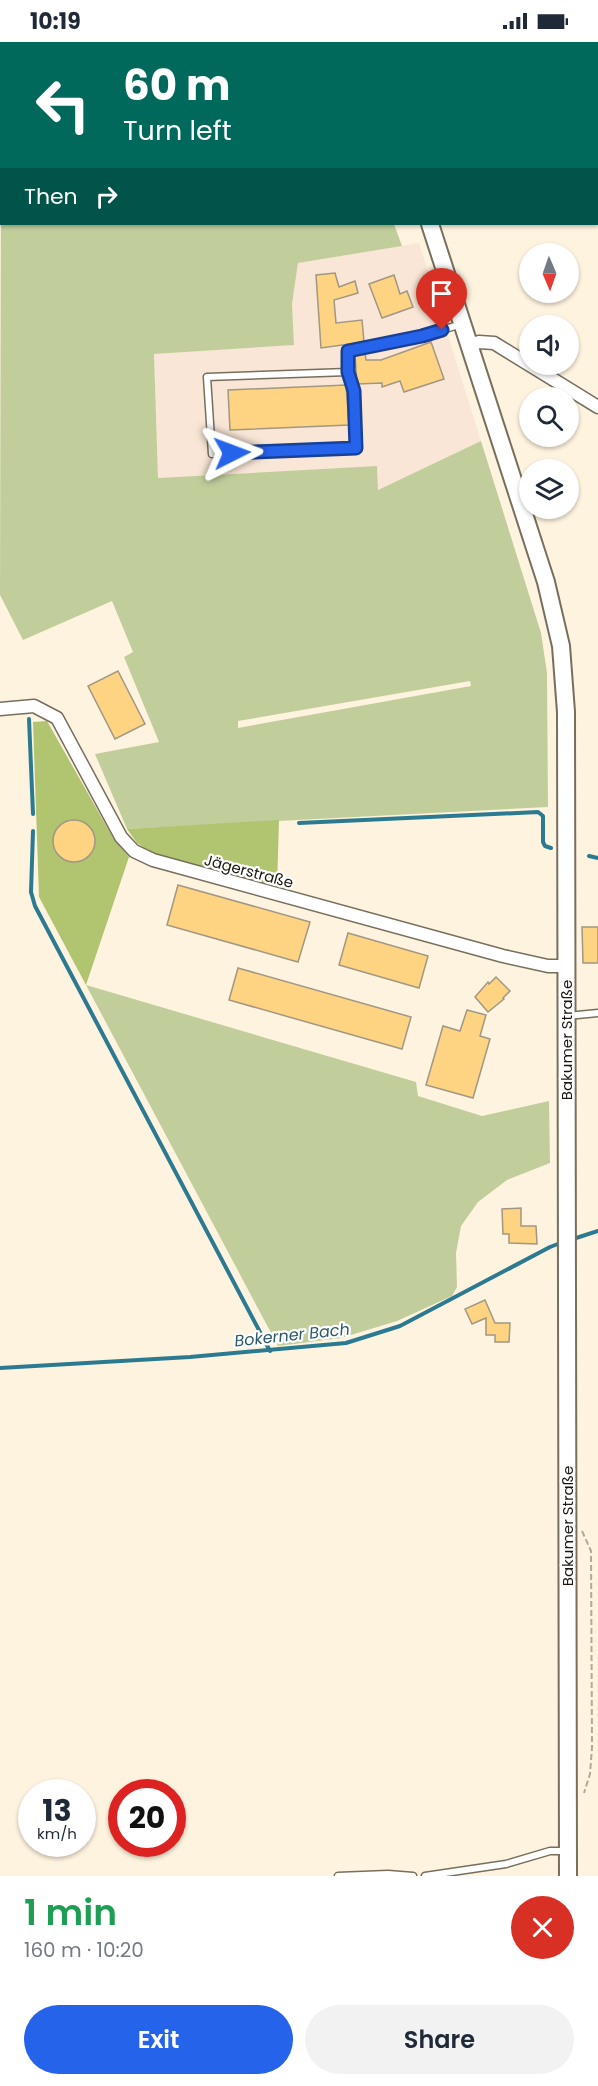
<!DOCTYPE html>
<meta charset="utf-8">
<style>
body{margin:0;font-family:Poppins,sans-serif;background:#f2f2f3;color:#1f2937;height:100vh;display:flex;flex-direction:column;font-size:22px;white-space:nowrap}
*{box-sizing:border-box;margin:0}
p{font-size:20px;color:#747a83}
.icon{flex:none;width:33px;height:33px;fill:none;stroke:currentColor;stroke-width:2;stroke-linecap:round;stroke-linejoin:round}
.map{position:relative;height:1834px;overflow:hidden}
.side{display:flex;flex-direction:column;background:#fff;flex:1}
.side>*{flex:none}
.hud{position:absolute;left:0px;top:0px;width:598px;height:183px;box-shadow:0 2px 4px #0004;background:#00695c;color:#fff;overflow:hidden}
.needle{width:39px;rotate:178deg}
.buttons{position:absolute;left:519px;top:201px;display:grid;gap:12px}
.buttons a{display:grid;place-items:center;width:60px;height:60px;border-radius:50%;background:#fff;box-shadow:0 2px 4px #0004;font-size:30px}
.speed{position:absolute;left:18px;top:1737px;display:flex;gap:12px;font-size:30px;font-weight:700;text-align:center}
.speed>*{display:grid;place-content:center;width:78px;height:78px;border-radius:50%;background:#fff;box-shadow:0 2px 4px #0004;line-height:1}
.speed small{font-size:15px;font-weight:400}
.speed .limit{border:9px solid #d22;background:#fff;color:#111}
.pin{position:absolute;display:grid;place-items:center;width:51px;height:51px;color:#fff;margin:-62px -26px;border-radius:50% 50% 50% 0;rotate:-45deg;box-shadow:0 0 6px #0007}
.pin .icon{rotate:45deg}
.me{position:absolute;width:66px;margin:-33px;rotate:87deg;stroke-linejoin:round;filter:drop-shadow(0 0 4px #0008)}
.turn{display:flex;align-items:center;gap:21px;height:126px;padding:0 24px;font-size:27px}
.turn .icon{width:78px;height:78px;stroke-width:2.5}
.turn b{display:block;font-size:42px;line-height:51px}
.then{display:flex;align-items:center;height:57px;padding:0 24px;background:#0003;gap:12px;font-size:22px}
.round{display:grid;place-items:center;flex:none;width:63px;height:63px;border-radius:32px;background:#f2f2f3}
.overview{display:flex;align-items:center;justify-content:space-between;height:102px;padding:0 24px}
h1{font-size:36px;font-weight:600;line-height:45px;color:#1e9e55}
.action{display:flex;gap:12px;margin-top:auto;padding:12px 24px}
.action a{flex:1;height:69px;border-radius:36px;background:#2563eb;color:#fff;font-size:24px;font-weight:600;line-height:69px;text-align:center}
.action a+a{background:#f2f2f3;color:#1f2937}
.status{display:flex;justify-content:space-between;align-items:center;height:42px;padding:0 30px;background:#fff;direction:ltr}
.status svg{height:16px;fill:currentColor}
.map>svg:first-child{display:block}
</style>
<div class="status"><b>10:19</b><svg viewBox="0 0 49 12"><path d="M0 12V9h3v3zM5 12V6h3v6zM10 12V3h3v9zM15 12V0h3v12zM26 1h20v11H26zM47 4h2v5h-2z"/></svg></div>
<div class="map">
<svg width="598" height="1834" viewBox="0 0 598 1834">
<rect width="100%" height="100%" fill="#fef3de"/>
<polygon fill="#f9e6d6" points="419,201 481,399 378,448 377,424 158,436 154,312 294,303 292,262 298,221"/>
<g fill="#c1ce9b" fill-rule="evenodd">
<path d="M 1,131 L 2,182 L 394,182 L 402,204 L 298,221 L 292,262 L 294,303 L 154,312 L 158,436 L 377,424 L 378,448 L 481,399 L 541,591 L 547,631 L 548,765 L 127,787 L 95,712 L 159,700 L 124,615 L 133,610 L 112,559 L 23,598 L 0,553 ZM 470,639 L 471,644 L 238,686 L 238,679 Z"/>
<polygon points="86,943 416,1040 418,1054 482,1074 549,1059 550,1121 507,1138 478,1160 461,1184 456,1211 457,1245 452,1254 397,1279 341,1296 278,1304"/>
</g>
<g fill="#b1c470">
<polygon points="47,679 112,794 129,815 86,943 39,855 33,680"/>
<polygon points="279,778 277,846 153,812 137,801 127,787"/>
</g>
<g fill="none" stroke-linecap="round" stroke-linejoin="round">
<g stroke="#2b7a91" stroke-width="4">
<polyline points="29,677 33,772"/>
<polyline points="299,781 538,770 543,774 543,800 545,804 551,806"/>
<polyline points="33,789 31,850 35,864 270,1309"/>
<polyline points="589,814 598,816"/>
<polyline points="570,1198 598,1189"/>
<polyline points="0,1326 190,1315 346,1301 400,1284 550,1205 563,1200"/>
</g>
</g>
<g fill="#fed482" stroke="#a19784" stroke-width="1.5">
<polygon points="335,231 339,245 355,239 358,251 334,258 336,281 362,278 364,300 321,306 316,233"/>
<polygon points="394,233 400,252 407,249 413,265 382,276 369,242"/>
<polygon points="431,300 444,337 404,350 400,339 382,345 382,341 357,342 355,313 365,311 366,318 381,318"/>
<polygon points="346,343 349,383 230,388 228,348"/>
<polygon points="118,629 145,682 115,697 88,644"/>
<circle cx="74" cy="799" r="21"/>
<polygon points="178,843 310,880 298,920 167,883"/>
<polygon points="582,885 598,885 598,921 583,921"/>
<polygon points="348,891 428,914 419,946 339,923"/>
<polygon points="238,926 411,975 402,1007 229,958"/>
<polygon points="496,935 510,949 503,956 504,957 488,970 475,955 488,940 489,942"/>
<polygon points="467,968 486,973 480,994 490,997 473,1056 426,1043 443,984 460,989"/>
<polygon points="521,1166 521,1184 536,1184 537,1202 509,1201 509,1192 503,1192 502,1167"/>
<polygon points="485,1258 495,1281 510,1281 509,1300 495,1300 495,1293 486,1293 486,1276 472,1282 465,1267"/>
</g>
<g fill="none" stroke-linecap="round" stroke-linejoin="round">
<g stroke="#786e5c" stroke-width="9">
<g id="service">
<polyline points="348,330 354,349 356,406 212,412 207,335 348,330 348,309 421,294 462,282"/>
<polyline points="567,974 598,971"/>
<polyline points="338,1834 388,1832 413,1834"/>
<polyline points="425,1834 506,1822 550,1809 567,1809"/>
</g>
</g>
<g stroke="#786e5c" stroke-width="15">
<g id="minor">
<polyline points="563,2 565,0"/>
<polyline points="469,303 479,300 494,301 598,365"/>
<polyline points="0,667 34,664 57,676 121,795 134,809 153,818 503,914 548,924 566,924"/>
</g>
</g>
<g stroke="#786e5c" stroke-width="20">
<g id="secondary">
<polyline points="370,0 371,2"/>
<polyline points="430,182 546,540 561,604 566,670 568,1834"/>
</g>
</g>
<polyline stroke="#b2a999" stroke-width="2" stroke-dasharray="6 3" stroke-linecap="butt" points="582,1489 591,1509 592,1705 590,1732 584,1751"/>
<use href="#service" stroke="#fff" stroke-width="6"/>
<use href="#minor" stroke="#fff" stroke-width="12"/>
<use href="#secondary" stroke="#fff" stroke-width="16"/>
</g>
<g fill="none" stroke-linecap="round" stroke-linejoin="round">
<g stroke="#184099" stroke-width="15">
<polyline id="route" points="232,411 356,406 354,349 348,330 348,309 422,294 442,288"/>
</g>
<use href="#route" stroke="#2563eb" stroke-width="10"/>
</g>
<g text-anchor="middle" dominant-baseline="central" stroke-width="4.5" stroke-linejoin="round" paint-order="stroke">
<g font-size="15" fill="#1b1710" stroke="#fff">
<text transform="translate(249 829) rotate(15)">Jägerstraße</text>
<text transform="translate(566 998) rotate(-90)">Bakumer Straße</text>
<text transform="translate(567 1484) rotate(-90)">Bakumer Straße</text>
</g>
<g font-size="16" font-style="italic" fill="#2c596a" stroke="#fff">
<text transform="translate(292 1293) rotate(-6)">Bokerner Bach</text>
</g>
</g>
</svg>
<div class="buttons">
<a><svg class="needle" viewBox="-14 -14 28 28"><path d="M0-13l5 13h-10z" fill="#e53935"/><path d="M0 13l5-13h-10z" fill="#747a83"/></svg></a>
<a><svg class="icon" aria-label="sound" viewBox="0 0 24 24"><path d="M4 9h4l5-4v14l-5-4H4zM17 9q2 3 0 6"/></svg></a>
<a><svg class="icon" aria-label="search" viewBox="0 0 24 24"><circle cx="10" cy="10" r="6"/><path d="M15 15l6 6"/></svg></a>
<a><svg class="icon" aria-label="layers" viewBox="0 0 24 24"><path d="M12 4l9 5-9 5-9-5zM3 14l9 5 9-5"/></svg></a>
</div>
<div class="speed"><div>13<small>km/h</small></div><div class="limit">20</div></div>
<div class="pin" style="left:442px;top:288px;background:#d93025"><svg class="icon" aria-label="arrive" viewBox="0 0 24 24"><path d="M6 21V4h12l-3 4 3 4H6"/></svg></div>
<svg class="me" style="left:232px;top:411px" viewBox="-20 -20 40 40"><path d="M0-17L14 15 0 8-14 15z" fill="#2563eb" stroke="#fff" stroke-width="4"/></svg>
<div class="hud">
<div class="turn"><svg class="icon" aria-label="left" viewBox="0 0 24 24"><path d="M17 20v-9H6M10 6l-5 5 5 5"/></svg><div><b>60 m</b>Turn left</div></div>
<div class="then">Then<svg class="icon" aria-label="right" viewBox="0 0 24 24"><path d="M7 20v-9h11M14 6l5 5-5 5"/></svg></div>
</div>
</div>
<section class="side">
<div class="overview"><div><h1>1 min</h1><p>160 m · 10:20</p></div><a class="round" style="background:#d93025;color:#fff"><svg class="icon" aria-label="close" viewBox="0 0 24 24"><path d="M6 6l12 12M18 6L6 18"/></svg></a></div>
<div class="action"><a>Exit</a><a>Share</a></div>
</section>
